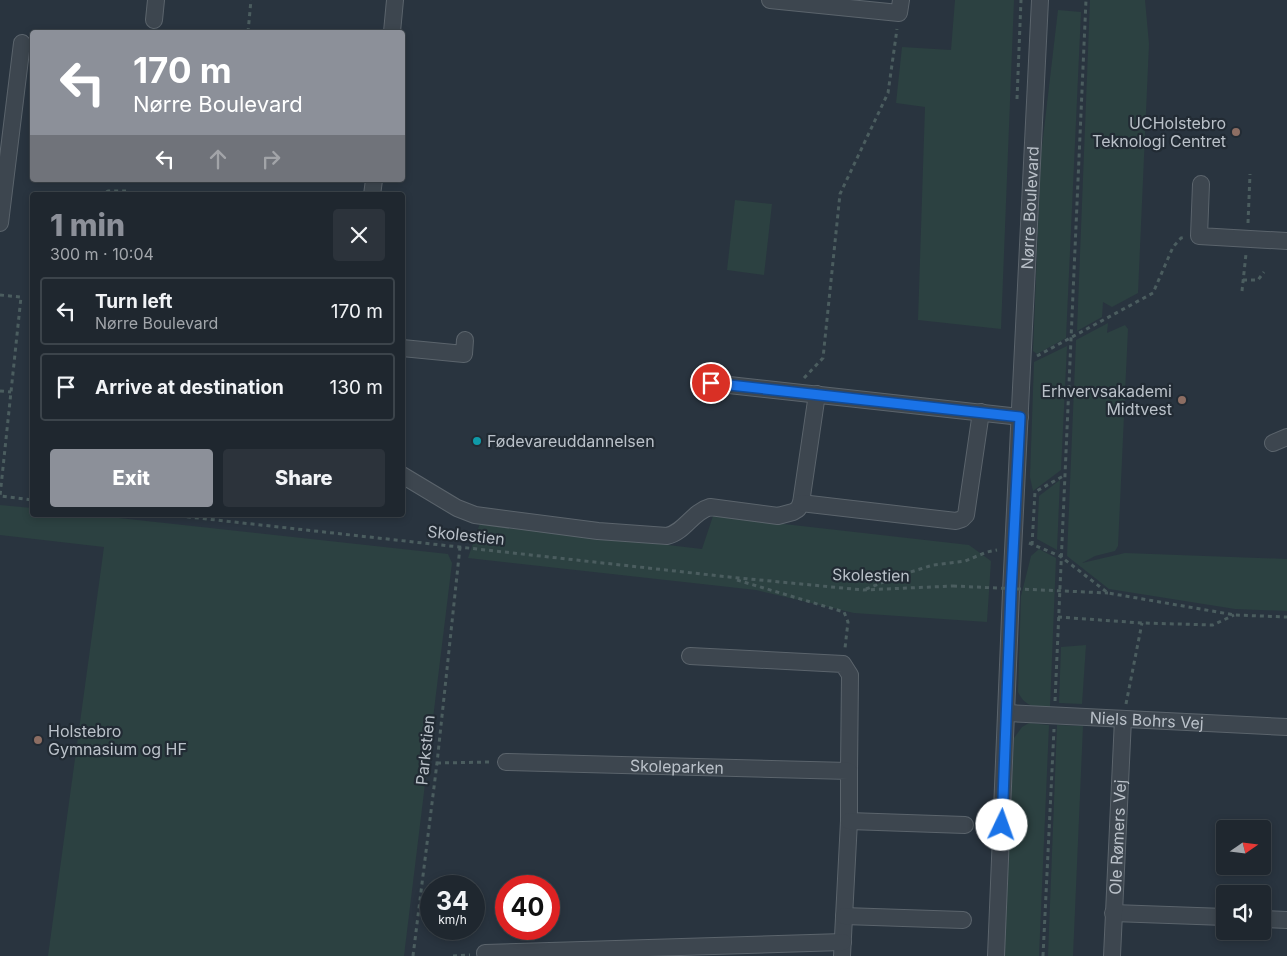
<!DOCTYPE html>
<meta charset="utf-8">
<style>
body{margin:0;font-family:Inter,sans-serif;background:#2c333b;color:#f1f3f6;height:100vh;display:flex;flex-direction:column;font-size:19px;white-space:nowrap}
*{box-sizing:border-box;margin:0}
p{font-size:16px;color:#a1a5aa}
.icon{flex:none;width:28px;height:28px;fill:none;stroke:currentColor;stroke-width:2;stroke-linecap:round;stroke-linejoin:round}
.map{position:relative;flex:1;overflow:hidden}
.side{position:absolute;left:30px;top:192px;width:375px;height:325px;display:flex;flex-direction:column;background:#1f272f;border-radius:5px;box-shadow:0 2px 8px #0003,0 0 0 1px #3c444b}
.side>*{flex:none}
.guide{position:absolute;left:30px;top:30px;width:375px;height:152px;border-radius:5px;box-shadow:0 2px 8px #0003,0 0 0 1px #3c444b;background:#8c9099;color:#fff;overflow:hidden}
.needle{width:32px;rotate:76deg}
.fabs{position:absolute;left:1216px;top:820px;display:grid;gap:10px}
.fabs a{display:grid;place-items:center;width:55px;height:55px;border-radius:5px;background:#1f272f;box-shadow:0 2px 8px #0003,0 0 0 1px #3c444b;font-size:25px}
.speed{position:absolute;left:420px;top:875px;display:flex;gap:10px;font-size:25px;font-weight:700;text-align:center}
.speed>*{display:grid;place-content:center;width:65px;height:65px;border-radius:50%;background:#1f272f;box-shadow:0 2px 8px #0003,0 0 0 1px #3c444b;line-height:1}
.speed small{font-size:12px;font-weight:400}
.speed .limit{border:8px solid #d22;background:#fff;color:#111}
.pin{position:absolute;display:grid;place-items:center;width:42px;height:42px;color:#fff;margin:-21px;border:2px solid #fff;border-radius:50%;box-shadow:0 1px 5px #0007}
.me{position:absolute;width:55px;margin:-28px;rotate:3deg;stroke-linejoin:round;filter:drop-shadow(0 0 4px #0008)}
.turn{display:flex;align-items:center;gap:18px;height:105px;padding:0 20px;font-size:22px}
.turn .icon{width:65px;height:65px;stroke-width:2.5}
.turn b{display:block;font-size:35px;line-height:42px}
.lanes{display:flex;align-items:center;height:48px;padding:0 20px;background:#0003;justify-content:center;gap:25px;direction:ltr}
.lanes .off{opacity:.35}
.round{display:grid;place-items:center;flex:none;width:52px;height:52px;border-radius:5px;background:#2c333b}
.headline{display:flex;align-items:center;justify-content:space-between;height:85px;padding:0 20px}
h1{font-size:30px;font-weight:800;line-height:38px;color:#8c9099}
.primary-button{display:flex;gap:10px;margin-top:auto;padding:10px 20px}
.primary-button a{flex:1;height:58px;border-radius:5px;background:#8c9099;color:#fff;font-size:20px;font-weight:800;line-height:58px;text-align:center}
.primary-button a+a{background:#2c333b;color:#f1f3f6}
ul{padding:0;list-style:none}
li{display:flex;align-items:center;gap:15px;height:68px;margin:0 10px 8px;padding:0 10px;border:2px solid #3c444b;border-radius:5px}
li div{flex:1}
li b{display:block;font-size:19px}
li em{font-style:normal}
.map>svg:first-child{display:block}
</style>
<div class="map">
<svg width="1287" height="956" viewBox="0 0 1287 956">
<rect width="100%" height="100%" fill="#29343f"/>
<g fill="#2c4141">
<polygon points="955,0 1014,0 1001,329 918,320 925,107 896,103 902,47 951,50"/>
<polygon points="1090,0 1145,0 1149,44 1138,293 1112,307 1103,302 1102,317 1077,331"/>
<polygon points="1058,10 1081,12 1066,338 1037,354 1033,351 1041,155"/>
<polygon points="735,200 772,204 764,275 727,270"/>
<polygon points="1108,323 1107,333 1125,325 1128,329 1118,546 1115,551 1095,556 1082,563 1125,553 1287,559 1287,611 1235,609 1109,589 1067,556 1076,340"/>
<polygon points="1067,346 1061,470 1033,491 1030,477 1034,362"/>
<polygon points="1060,480 1057,550 1037,539 1039,496"/>
<polygon points="0,505 32,508 32,515 92,515 448,554 452,563 404,956 48,956 104,547 0,535"/>
<polygon points="713,516 969,545 991,561 987,622 854,613 756,590 468,558 480,523 702,549"/>
<path d="M 1039,549 L 1056,558 L 1050,707 C 1034,706 1026,708 1018,692 L 1021,596 L 1031,556 Z"/>
<polygon points="1086,645 1082,704 1059,703 1061,647"/>
<polygon points="1029,723 1049,725 1039,956 1004,956 1014,738 1022,727"/>
<polygon points="1057,725 1083,726 1073,956 1048,956"/>
</g>
<g fill="none" stroke-linecap="round" stroke-linejoin="round">
<g stroke="#5b646c" stroke-width="18">
<g id="minor">
<polyline points="770,0 899,13 901,0"/>
<polyline points="154,20 156,0"/>
<polyline points="392,32 395,0"/>
<polyline points="1201,184 1199,236 1287,241"/>
<polyline points="372,195 374,180"/>
<polyline points="0,223 22,43"/>
<polyline points="402,348 464,354 465,340"/>
<polyline points="711,383 1020,417"/>
<polyline points="1273,443 1287,437"/>
<path d="M 402,475 L 457,508 L 475,515 L 598,531 L 667,536 C 685,532 692,512 710,507 L 778,516 L 793,512 L 798,509 L 801,503 L 817,394"/>
<polyline points="801,503 956,521 962,519 966,515 981,412"/>
<polyline points="690,656 843,664 850,675 849,771"/>
<path id="s1" d="M 1007,713 L 1287,727"/>
<path id="s2" d="M 506,762 L 849,771 L 849,821 L 842,956"/>
<polyline points="849,821 965,825"/>
<polyline points="1113,913 1225,917"/>
<polyline points="844,916 963,920"/>
<polyline points="1262,919 1287,920"/>
<polyline points="485,953 843,942"/>
<path id="s3" d="M 996,956 L 1011,592 L 1040,0"/>
<path id="s4" d="M 1112,956 L 1123,719"/>
</g>
</g>
<g stroke="#4b5d5f" stroke-width="3" stroke-dasharray="4 4" stroke-linecap="butt">
<polyline points="248,32 251,0"/>
<polyline points="1017,99 1021,0"/>
<polyline points="99,195 108,191 126,191"/>
<polyline points="1248,223 1250,174"/>
<polyline points="1243,280 1258,280 1264,272"/>
<polyline points="1242,291 1246,254"/>
<polyline points="0,295 21,297 0,496 32,500"/>
<polyline points="1037,356 1153,293 1173,247 1181,238 1186,237"/>
<polyline points="804,378 823,358 840,194 888,93 897,29"/>
<polyline points="0,391 11,392"/>
<polyline points="171,515 729,577 863,590 953,586"/>
<polyline points="1029,543 1060,556 1108,593 1235,615 1287,617"/>
<polyline points="1032,545 1035,492 1065,475"/>
<polyline points="737,580 844,612 848,622 845,648"/>
<polyline points="866,589 904,574 933,565 965,561 987,552 997,550"/>
<polyline points="1058,617 1142,623 1213,625 1234,615"/>
<polyline points="1055,701 1086,0"/>
<polyline points="1126,704 1142,623"/>
<polyline points="437,763 491,762"/>
<polyline points="413,956 437,763 460,547"/>
<polyline points="453,956 470,955"/>
<polyline points="1043,956 1054,729"/>
</g>
<use href="#minor" stroke="#3d464f" stroke-width="16"/>
<polyline stroke="#4b5d5f" stroke-width="3" stroke-dasharray="4 4" stroke-linecap="butt" points="953,586 1108,593"/>
</g>
<g fill="none" stroke-linecap="round" stroke-linejoin="round">
<g stroke="#114b97" stroke-width="12">
<polyline id="route" points="711,383 1020,417 1011,592 1002,825"/>
</g>
<use href="#route" stroke="#1a73e8" stroke-width="9"/>
</g>
<g fill="#8d6e63" stroke="#222b34" stroke-width="2">
<circle cx="1236" cy="132" r="5"/>
<circle cx="1182" cy="400" r="5"/>
<circle cx="38" cy="740" r="5"/>
</g>
<circle fill="#0f9aa8" stroke="#222b34" stroke-width="2" cx="477" cy="441" r="5"/>
<g text-anchor="middle" dominant-baseline="central" stroke-width="4.5" stroke-linejoin="round" paint-order="stroke">
<g font-size="16" fill="#bac1c9" stroke="#222b34" text-anchor="end">
<text x="1226" y="123">UCHolstebro<tspan x="1226" dy="18">Teknologi Centret</tspan></text>
<text x="1172" y="391">Erhvervsakademi<tspan x="1172" dy="18">Midtvest</tspan></text>
<text x="487" y="441" text-anchor="start">Fødevareuddannelsen</text>
<text x="48" y="731" text-anchor="start">Holstebro<tspan x="48" dy="18">Gymnasium og HF</tspan></text>
</g>
<g font-size="16" fill="#bac1c9" stroke="#222b34">
<text stroke="none"><textPath href="#s3" startOffset="749">Nørre Boulevard</textPath></text>
<text transform="translate(466 535) rotate(6)">Skolestien</text>
<text transform="translate(871 575) rotate(1)">Skolestien</text>
<text stroke="none"><textPath href="#s1" startOffset="140">Niels Bohrs Vej</textPath></text>
<text transform="translate(425 750) rotate(-84)">Parkstien</text>
<text stroke="none"><textPath href="#s2" startOffset="171">Skoleparken</textPath></text>
<text stroke="none"><textPath href="#s4" startOffset="119">Ole Rømers Vej</textPath></text>
</g>
</g>
</svg>
<div class="fabs">
<a><svg class="needle" viewBox="-14 -14 28 28"><path d="M0-13l5 13h-10z" fill="#e53935"/><path d="M0 13l5-13h-10z" fill="#a1a5aa"/></svg></a>
<a><svg class="icon" aria-label="sound" viewBox="0 0 24 24"><path d="M4 9h4l5-4v14l-5-4H4zM17 9q2 3 0 6"/></svg></a>
</div>
<div class="speed"><div>34<small>km/h</small></div><div class="limit">40</div></div>
<div class="pin" style="left:711px;top:383px;background:#d93025"><svg class="icon" aria-label="arrive" viewBox="0 0 24 24"><path d="M6 21V4h12l-3 4 3 4H6"/></svg></div>
<svg class="me" style="left:1002px;top:825px" viewBox="-20 -20 40 40"><circle r="19" fill="#fff"/><path d="M0-13L10 11 0 6-10 11z" fill="#1a73e8"/></svg>
<div class="guide">
<div class="turn"><svg class="icon" aria-label="left" viewBox="0 0 24 24"><path d="M17 20v-9H6M10 6l-5 5 5 5"/></svg><div><b>170 m</b>Nørre Boulevard</div></div>
<div class="lanes"><svg class="icon" aria-label="left" viewBox="0 0 24 24"><path d="M17 20v-9H6M10 6l-5 5 5 5"/></svg><svg class="icon off" aria-label="ahead" viewBox="0 0 24 24"><path d="M12 20V5M6 11l6-6 6 6"/></svg><svg class="icon off" aria-label="right" viewBox="0 0 24 24"><path d="M7 20v-9h11M14 6l5 5-5 5"/></svg></div>
</div>
<section class="side">
<div class="headline"><div><h1>1 min</h1><p>300 m · 10:04</p></div><a class="round"><svg class="icon" aria-label="close" viewBox="0 0 24 24"><path d="M6 6l12 12M18 6L6 18"/></svg></a></div>
<ul>
<li><svg class="icon" aria-label="left" viewBox="0 0 24 24"><path d="M17 20v-9H6M10 6l-5 5 5 5"/></svg><div><b>Turn left</b><p>Nørre Boulevard</p></div><em>170 m</em></li>
<li><svg class="icon" aria-label="arrive" viewBox="0 0 24 24"><path d="M6 21V4h12l-3 4 3 4H6"/></svg><div><b>Arrive at destination</b></div><em>130 m</em></li>
</ul>
<div class="primary-button"><a>Exit</a><a>Share</a></div>
</section>
</div>
